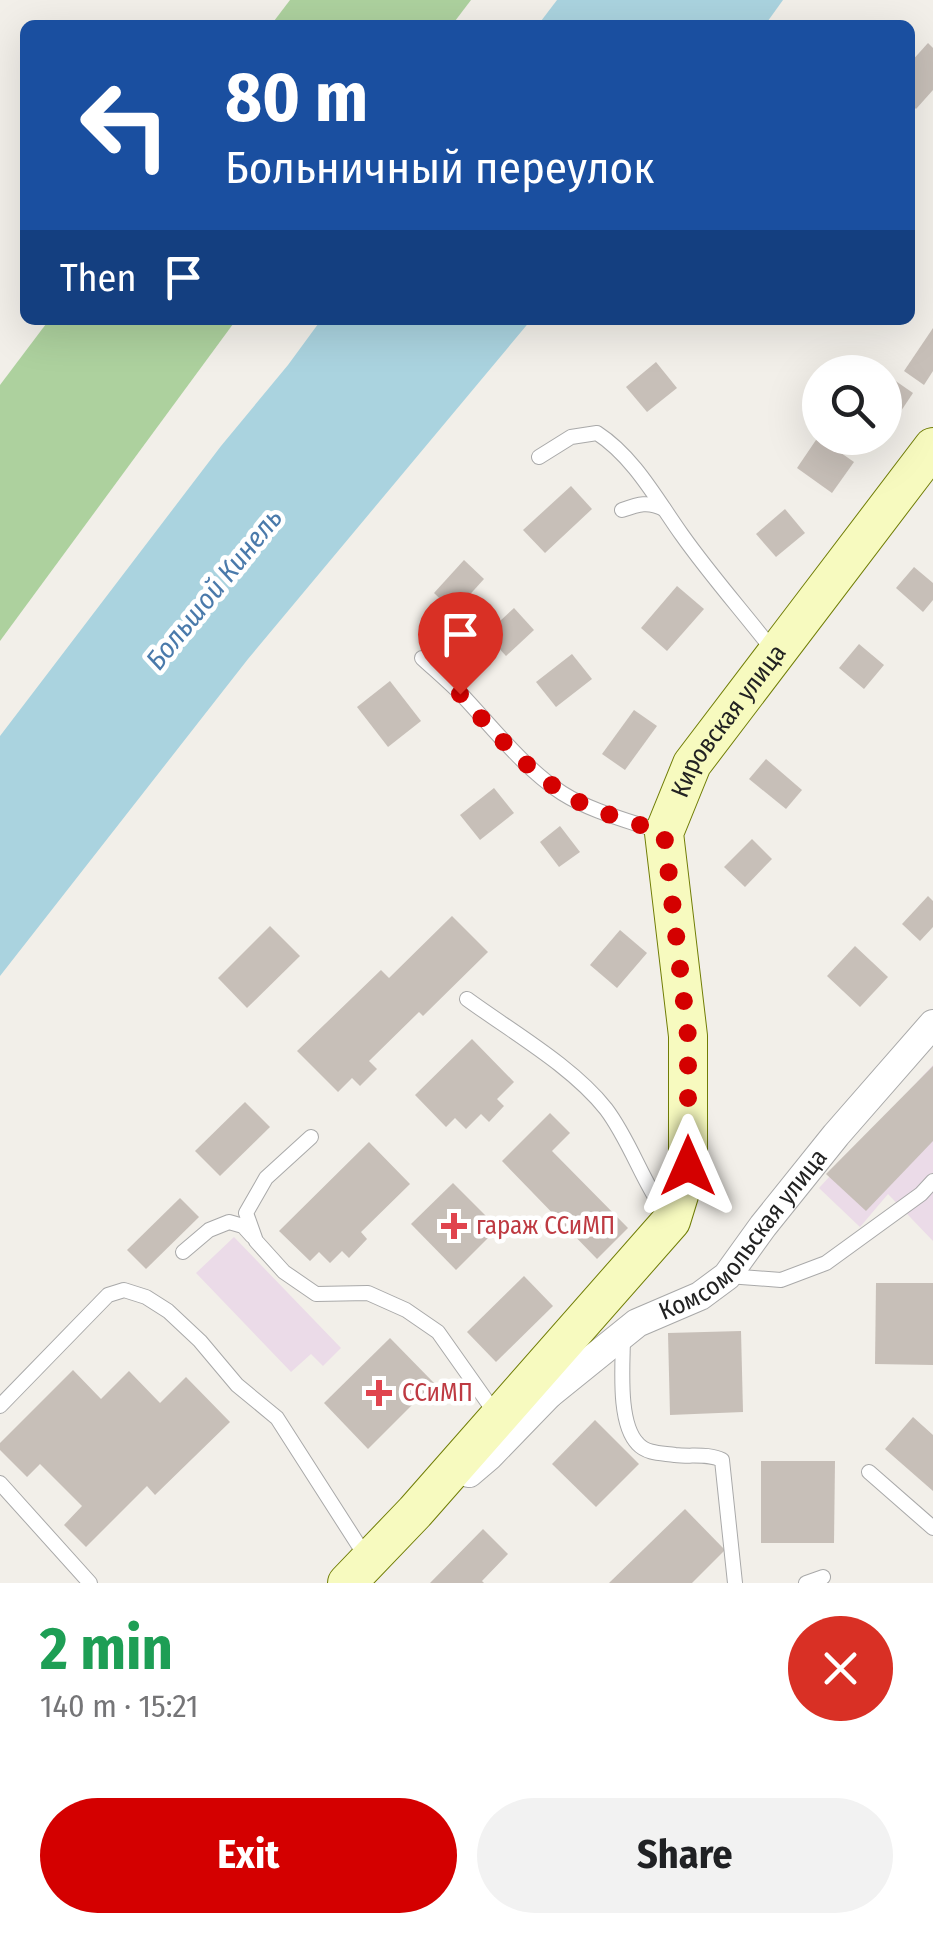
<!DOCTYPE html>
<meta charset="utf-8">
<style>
body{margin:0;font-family:"Fira Sans Condensed",sans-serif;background:#f2f2f2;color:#202124;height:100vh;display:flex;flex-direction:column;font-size:38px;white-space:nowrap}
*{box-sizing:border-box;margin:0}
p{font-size:32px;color:#757577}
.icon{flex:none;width:55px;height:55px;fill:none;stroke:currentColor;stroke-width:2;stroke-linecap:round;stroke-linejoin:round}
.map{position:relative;height:1583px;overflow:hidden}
.panel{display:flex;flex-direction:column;background:#fff;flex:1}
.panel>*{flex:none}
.top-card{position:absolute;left:20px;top:20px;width:895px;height:305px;border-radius:15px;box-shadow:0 10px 40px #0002;background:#1a4fa0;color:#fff;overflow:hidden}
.buttons{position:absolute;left:802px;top:355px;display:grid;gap:20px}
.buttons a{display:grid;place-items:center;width:100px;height:100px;border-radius:50%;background:#fff;box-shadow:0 10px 40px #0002;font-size:50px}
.pin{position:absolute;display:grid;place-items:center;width:85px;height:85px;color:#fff;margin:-102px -42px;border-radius:50% 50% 50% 0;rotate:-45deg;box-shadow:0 0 10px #0007}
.pin .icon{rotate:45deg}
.me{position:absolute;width:110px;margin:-55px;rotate:0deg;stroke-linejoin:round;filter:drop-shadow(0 0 8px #0008)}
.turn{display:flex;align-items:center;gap:35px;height:210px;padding:0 40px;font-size:45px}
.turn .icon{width:130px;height:130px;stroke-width:2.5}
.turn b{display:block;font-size:70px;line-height:85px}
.then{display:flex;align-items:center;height:95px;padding:0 40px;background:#0003;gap:20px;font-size:38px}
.round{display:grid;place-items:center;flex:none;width:105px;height:105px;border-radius:52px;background:#f2f2f2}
.head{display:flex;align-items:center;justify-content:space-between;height:170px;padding:0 40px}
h1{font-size:60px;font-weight:700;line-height:75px;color:#1e9e55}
.button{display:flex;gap:20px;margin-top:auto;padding:20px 40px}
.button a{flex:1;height:115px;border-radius:60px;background:#d40000;color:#fff;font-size:40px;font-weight:700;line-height:115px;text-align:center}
.button a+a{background:#f2f2f2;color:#202124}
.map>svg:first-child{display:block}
</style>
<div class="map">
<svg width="933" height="1583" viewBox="0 0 933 1583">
<rect width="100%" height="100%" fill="#f2efe9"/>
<g fill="#ebdbe8">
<polygon points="933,1065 933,1241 888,1194 860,1227 819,1188"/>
<polygon points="234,1237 341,1348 323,1366 311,1354 291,1372 196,1273"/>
</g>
<g fill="#add19e">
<polygon points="290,0 471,0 452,25 271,25"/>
<polygon points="49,320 236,320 0,641 0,385"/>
</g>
<g fill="#aad3df">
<polygon points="557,0 783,0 765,25 538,25"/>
<polygon points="321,320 531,320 248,659 0,976 0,736 221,446 288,365"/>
</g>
<g fill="#c7bfb8">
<polygon points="928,43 933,48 933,90 916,109 910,103 910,63"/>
<polygon points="933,328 933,371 924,385 904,371"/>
<polygon points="656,362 677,388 647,412 626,387"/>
<polygon points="887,375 913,393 897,417 885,409 885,378"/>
<polygon points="818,437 854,462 832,493 797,468"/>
<polygon points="571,486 592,509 545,553 523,530"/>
<polygon points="785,509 805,533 776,557 756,534"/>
<polygon points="464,560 484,579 454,612 434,593"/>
<polygon points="914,567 933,583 933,600 923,612 896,588"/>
<polygon points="677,586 704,609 667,651 641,628"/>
<polygon points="514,608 534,630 506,656 486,634"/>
<polygon points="859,644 884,665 864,689 839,668"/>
<polygon points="572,654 592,679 556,707 536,682"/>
<polygon points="390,681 421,721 388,747 357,707"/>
<polygon points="634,710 657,726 625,770 602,754"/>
<polygon points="766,759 802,790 786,809 749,779"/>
<polygon points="494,788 514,813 480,840 460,815"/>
<polygon points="560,826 580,852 559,867 540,842"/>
<polygon points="752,839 772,859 745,887 724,867"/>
<polygon points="928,896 933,901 933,927 920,941 902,924"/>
<polygon points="452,916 488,952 423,1016 419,1012 369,1061 377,1069 360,1086 352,1078 338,1092 297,1051 381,970 389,978"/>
<polygon points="270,926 300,956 247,1008 218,978"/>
<polygon points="620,930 647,953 617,988 590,965"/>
<polygon points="855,946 888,977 860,1007 827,976"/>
<polygon points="472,1039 514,1082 497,1099 504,1106 489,1122 481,1114 466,1129 455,1118 446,1127 415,1095"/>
<polygon points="933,1066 933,1141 866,1211 826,1174"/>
<polygon points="245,1102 270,1127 220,1176 195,1151"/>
<polygon points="550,1113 570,1133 552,1151 628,1228 597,1259 502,1161"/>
<polygon points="369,1142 410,1184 361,1232 367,1239 349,1258 342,1251 330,1263 319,1252 310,1261 279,1231"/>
<polygon points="453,1183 498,1228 456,1270 411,1224"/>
<polygon points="180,1198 199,1217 146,1269 127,1250"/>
<polygon points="524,1276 553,1306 496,1362 467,1332"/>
<polygon points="876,1283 933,1283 933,1365 875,1364"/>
<polygon points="741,1331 743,1412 670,1415 668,1333"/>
<polygon points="390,1338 434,1383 368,1449 324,1403"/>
<polygon points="73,1370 101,1399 129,1371 160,1403 186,1377 230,1422 155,1495 147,1486 86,1547 64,1525 82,1506 40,1464 27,1477 0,1450 0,1443"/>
<polygon points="913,1417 933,1435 933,1491 885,1449"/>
<polygon points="595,1420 639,1464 596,1507 552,1464"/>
<polygon points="761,1461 835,1461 834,1543 761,1543"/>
<polygon points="685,1509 725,1550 692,1583 609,1583"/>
<polygon points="483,1529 508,1554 482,1581 484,1583 430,1583"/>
</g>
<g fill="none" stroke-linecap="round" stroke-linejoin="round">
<g stroke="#a9a9a9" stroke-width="16">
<g id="service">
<path d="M 539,457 L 571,437 L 597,433 C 634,457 657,500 682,535 C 711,576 745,614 775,653"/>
<path d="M 622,510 C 639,504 648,501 664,509"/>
<path d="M 422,658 C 435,670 449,682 462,695 C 493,728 524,768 562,793 C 592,812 630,821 664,833"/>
<path d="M 467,999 C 512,1032 572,1066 606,1109 C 631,1142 643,1184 668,1217"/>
<polyline points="311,1137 266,1178 246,1213 256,1241 284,1272 316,1294 368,1293 406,1310 438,1332 498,1417"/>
<polyline points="183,1252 209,1230 229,1222 243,1226 252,1236"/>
<polyline points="728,1276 781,1280 826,1263 921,1194 933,1181"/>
<path d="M 623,1335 C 623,1364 617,1423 638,1444 C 647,1454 663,1453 675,1455 C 691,1457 708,1453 722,1460 L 735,1583"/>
<polyline points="0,1406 108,1295 124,1290 146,1297 168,1311 200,1341 237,1385 277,1418 368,1560"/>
<polyline points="869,1472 933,1528"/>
<polyline points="0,1483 90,1583"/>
<polyline points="806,1583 823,1577"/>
</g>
</g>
<g stroke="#a9a9a9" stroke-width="30">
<g id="minor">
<path id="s1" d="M 516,1397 L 549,1394 L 637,1323 L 700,1296 L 727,1276 L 763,1226 L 836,1135 L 933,1024"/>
<polyline points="469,1473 489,1456 549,1394"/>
</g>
</g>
<g stroke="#707d05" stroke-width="40">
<g id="secondary">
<path id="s2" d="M 347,1583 L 415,1512 L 671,1221 L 688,1166 L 688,1036 L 664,833 L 692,764 L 933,447"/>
</g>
</g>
<use href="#service" stroke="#fff" stroke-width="14"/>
<use href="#minor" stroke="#fff" stroke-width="28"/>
<use href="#secondary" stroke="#f7fabf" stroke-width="38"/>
</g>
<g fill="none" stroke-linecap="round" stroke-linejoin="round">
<path stroke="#d40000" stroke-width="18" stroke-dasharray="0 32.4" d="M 460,694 C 489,727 525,768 562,792 C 592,812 631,821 664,833 L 688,1036 L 688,1166"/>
</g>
<g fill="#e0444e" stroke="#fff" stroke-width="4">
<path d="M449 1211h10v10h10v10h-10v10h-10v-10h-10v-10h10z"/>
<path d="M374 1378h10v10h10v10h-10v10h-10v-10h-10v-10h10z"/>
</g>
<g text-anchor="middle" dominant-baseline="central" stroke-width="9" stroke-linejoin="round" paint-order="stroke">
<g font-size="25" fill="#222" stroke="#fff">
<text stroke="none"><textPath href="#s2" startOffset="1008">Кировская улица</textPath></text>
<text stroke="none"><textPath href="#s1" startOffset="288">Комсомольская улица</textPath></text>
</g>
<g font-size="25" fill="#be3a42" stroke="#fff" text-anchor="start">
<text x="476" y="1226">гараж ССиМП</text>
<text x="402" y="1393">ССиМП</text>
</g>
<g font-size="28" font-style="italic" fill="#4a7aab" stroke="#fff">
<text transform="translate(214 589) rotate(-51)">Большой Кинель</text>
</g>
</g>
</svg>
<div class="buttons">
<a><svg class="icon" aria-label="search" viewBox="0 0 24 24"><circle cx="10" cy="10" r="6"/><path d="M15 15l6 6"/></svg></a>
</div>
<div class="pin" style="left:460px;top:694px;background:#d93025"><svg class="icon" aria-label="arrive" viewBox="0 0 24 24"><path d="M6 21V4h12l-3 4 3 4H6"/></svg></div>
<svg class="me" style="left:688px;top:1166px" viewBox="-20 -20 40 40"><path d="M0-17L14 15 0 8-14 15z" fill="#d40000" stroke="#fff" stroke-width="4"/></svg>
<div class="top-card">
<div class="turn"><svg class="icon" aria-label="left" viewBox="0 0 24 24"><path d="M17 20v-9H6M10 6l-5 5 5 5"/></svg><div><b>80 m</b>Больничный переулок</div></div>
<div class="then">Then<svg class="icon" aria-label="arrive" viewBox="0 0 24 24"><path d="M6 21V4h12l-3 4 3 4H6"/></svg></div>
</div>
</div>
<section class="panel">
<div class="head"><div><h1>2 min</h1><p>140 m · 15:21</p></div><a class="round" style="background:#d93025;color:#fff"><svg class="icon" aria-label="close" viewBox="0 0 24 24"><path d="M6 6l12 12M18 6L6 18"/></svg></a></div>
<div class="button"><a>Exit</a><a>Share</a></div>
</section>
